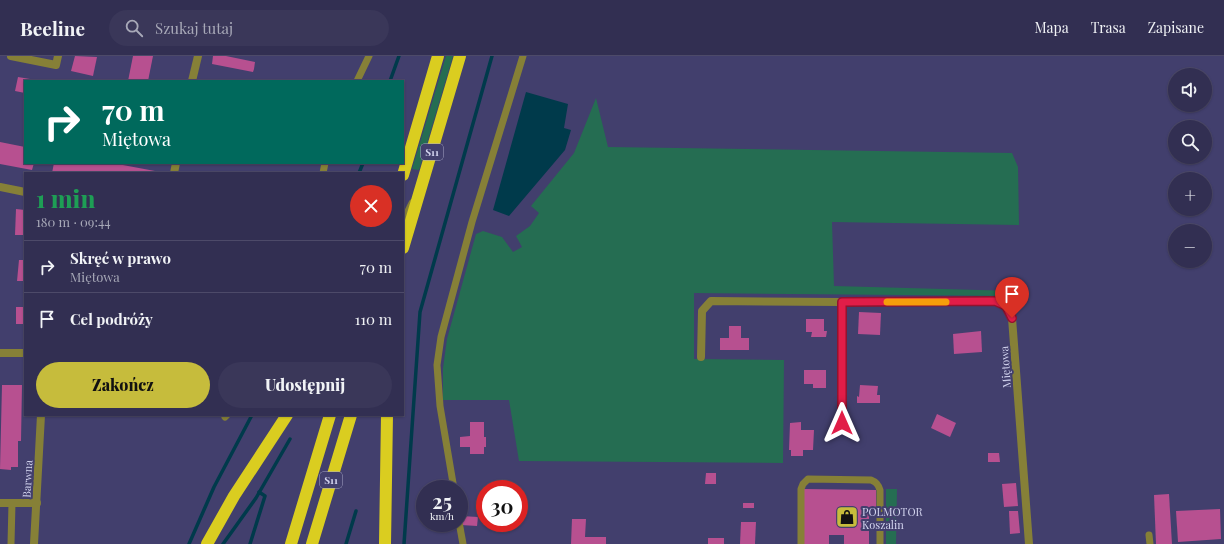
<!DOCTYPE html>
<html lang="pl">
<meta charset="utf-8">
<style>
body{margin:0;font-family:"Playfair Display",serif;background:#3a3759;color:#f1f3f6;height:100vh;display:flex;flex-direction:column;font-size:15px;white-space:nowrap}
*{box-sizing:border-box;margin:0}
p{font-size:13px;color:#a8a9b8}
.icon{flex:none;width:22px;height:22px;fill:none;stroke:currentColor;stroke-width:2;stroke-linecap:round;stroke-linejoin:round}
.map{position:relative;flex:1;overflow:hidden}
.details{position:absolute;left:24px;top:116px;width:380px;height:244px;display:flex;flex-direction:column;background:#322f52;border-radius:0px;box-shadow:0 1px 3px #0004,0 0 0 1px #4d4a69}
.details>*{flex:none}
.hud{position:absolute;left:24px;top:24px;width:380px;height:84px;border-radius:0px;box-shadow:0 1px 3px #0004,0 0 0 1px #4d4a69;background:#00695c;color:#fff;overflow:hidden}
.controls{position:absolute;left:1168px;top:12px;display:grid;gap:8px}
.controls a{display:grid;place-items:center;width:44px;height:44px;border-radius:50%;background:#322f52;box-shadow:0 1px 3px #0004,0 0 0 1px #4d4a69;font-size:20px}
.speed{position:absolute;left:416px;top:424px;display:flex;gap:8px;font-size:20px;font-weight:700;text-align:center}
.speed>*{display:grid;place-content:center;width:52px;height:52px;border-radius:50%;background:#322f52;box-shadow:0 1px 3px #0004,0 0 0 1px #4d4a69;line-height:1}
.speed small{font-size:10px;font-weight:400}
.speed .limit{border:6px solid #d22;background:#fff;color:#111}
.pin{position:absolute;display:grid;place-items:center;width:34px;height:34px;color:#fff;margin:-41px -17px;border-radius:50% 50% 50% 0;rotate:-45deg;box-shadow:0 0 4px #0007}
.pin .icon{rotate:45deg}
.me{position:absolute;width:44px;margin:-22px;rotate:0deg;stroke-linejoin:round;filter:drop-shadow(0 0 3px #0008)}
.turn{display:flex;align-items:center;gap:14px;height:84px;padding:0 12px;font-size:18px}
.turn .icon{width:52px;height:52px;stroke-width:2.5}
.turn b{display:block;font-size:28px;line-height:34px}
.round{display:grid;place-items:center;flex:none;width:42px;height:42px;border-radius:21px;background:#3a3759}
.headline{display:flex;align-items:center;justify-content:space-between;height:68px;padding:0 12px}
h1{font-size:24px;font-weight:800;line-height:30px;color:#1e9e55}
.button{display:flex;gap:8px;margin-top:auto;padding:8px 12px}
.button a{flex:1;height:46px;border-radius:24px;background:#c6bc3c;color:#111;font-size:16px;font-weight:800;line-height:46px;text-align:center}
.button a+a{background:#3a3759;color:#f1f3f6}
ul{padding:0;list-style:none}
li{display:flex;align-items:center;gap:12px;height:52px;padding:0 12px;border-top:1px solid #4d4a69}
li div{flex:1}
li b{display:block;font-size:15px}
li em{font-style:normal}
header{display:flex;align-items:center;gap:24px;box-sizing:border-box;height:56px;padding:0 20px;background:#322f52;border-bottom:1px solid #4d4a69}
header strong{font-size:19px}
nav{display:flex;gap:22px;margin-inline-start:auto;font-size:14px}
.search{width:280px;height:36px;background:#3a3759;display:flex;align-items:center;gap:10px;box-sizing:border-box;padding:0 14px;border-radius:22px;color:#a8a9b8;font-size:15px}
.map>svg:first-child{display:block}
</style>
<header>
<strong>Beeline</strong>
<div class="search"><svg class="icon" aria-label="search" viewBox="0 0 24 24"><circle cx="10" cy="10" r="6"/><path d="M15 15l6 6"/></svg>Szukaj tutaj</div>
<nav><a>Mapa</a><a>Trasa</a><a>Zapisane</a></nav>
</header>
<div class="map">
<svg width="1224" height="488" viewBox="0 0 1224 488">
<rect width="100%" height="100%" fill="#423f6d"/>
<g fill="#256d52">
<polygon points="446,0 453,0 419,114 412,113"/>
<polygon points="596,42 608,91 1012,97 1018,111 1019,169 832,166 834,230 1016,235 1017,240 694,237 694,303 784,304 783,407 519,405 509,344 443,344 443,312 447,283 476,178 483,175 502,181 513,196 522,191 516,180 530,170 539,157 531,150 574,97"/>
<polygon points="886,433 897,433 896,488 886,488"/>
</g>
<polygon fill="#003a4b" points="526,36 568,48 564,72 571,74 565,94 509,160 493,154"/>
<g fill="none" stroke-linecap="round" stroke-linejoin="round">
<g stroke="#003a4b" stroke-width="3.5">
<polyline points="390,25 399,0"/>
<polyline points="359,117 363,107"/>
<polyline points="189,488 214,431 252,359"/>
<polyline points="223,488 256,442 290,383"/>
<polyline points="250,488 265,440 259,436"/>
<polyline points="346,488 356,455"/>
<polyline points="404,488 420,256 492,0"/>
</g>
</g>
<g fill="#b75090">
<polygon points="75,0 97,1 93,20 71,15"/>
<polygon points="133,0 153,0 148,25 128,25"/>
<polygon points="213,0 226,0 255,6 254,13 253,16 212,8"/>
<polygon points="18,21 30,23 29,25 25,25 25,37 15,35"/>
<polygon points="0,86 25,91 25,107 34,107 32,114 0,108"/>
<polygon points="54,107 112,107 155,115 154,117 52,117"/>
<polygon points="16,153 25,154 25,179 15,179"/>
<polygon points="19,204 25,204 25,225 17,225"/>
<rect x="16" y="251" width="9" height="17"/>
<polygon points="859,256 881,257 880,279 858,278"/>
<polygon points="806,263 824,263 824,275 827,275 826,281 811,281 812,276 806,276"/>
<polygon points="729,270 741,270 741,282 749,282 749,294 720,294 720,282 729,282"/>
<polygon points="981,275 982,296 954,298 953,278"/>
<polygon points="804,314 826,314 826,332 813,332 813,328 804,328"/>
<polygon points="2,329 22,329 21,385 18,385 18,411 11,411 11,414 0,413"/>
<polygon points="860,329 878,330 877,339 880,339 880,347 857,347 857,340 859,341"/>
<polygon points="937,358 956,367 950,381 931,372"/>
<polygon points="470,366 484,366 484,381 486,381 486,391 484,391 484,398 470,398 470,391 460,391 460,381 470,380"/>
<polygon points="801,366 801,374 814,374 813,394 803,394 803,400 791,400 791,394 789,394 790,367"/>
<polygon points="988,397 999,397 1000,406 988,406"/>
<polygon points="706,417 716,417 716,428 705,428"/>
<polygon points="1016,427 1018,450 1004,451 1002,428"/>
<polygon points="804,433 876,434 876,453 869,453 869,488 844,488 844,479 829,479 829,488 804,488"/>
<polygon points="1169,438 1172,488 1156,488 1154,439"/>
<rect x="743" y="447" width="11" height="5"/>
<polygon points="1220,453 1221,483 1178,486 1176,455"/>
<polygon points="1009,455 1018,455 1020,477 1010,478"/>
<polygon points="461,460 478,461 477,470 461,469"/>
<polygon points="572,463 586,463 585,481 606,481 606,488 571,488"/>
<polygon points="741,466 756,466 755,488 740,488"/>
<rect x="708" y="482" width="16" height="6"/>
</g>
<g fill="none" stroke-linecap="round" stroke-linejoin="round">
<g stroke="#868037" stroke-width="7">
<polyline points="357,25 369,0"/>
<polyline points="323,117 325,107"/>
<polyline points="403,165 412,147"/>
<polyline points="225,361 227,359"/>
<polyline points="454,433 440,350 437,309 441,281 472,166 523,0"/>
<polyline points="459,466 463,488"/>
<polyline points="1149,479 1150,488"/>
<polyline points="11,488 12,447"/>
<path d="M 801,488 L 801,433 L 803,428 L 808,423 L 871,424 C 876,426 878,428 880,434 L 880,488"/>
</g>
<g stroke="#868037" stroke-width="8">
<polyline points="11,0 56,9 58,0"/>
<polyline points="192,25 198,0"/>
<polyline points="174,117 176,107"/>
<polyline points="0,131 25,136"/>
<polyline points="0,297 25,297"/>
<polyline points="701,301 702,255 711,245 842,246"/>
<polyline points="842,367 842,246 995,245 1006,250 1012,262 1029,488"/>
<polyline points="0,447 37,447"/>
<polyline points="34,488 41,359"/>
</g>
<g stroke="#dacd20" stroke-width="12">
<polyline points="403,119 438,0"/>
<polyline points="403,192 460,0"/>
<polyline points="207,488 234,440 287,359"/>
<polyline points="291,488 330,359"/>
<polyline points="312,488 351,359"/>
<polyline points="385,488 387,359"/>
</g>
</g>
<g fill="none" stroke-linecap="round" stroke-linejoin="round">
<g stroke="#92132f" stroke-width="10">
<polyline id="route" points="842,367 842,246 995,245 1006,250 1012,262"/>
</g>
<use href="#route" stroke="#e11d48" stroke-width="7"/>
<polyline stroke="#f59e0b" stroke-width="7" points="887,246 946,246"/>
</g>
<defs>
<g id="shop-square" transform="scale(1.15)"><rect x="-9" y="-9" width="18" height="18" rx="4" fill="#c6bc3c" stroke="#423f6d"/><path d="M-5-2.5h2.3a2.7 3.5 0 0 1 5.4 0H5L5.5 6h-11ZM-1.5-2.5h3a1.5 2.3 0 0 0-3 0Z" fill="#111"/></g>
</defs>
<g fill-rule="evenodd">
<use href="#shop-square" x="847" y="461"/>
</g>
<g text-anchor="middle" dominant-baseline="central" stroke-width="4" stroke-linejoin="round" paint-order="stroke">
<g fill="#423f6d" stroke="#a8a7c8" stroke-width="1">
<rect x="421" y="88" width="22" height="16" rx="3"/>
<rect x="320" y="416" width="22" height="16" rx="3"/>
</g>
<g font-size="10" font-weight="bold" fill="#d3d4ef">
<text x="432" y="96">S11</text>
<text x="331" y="424">S11</text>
</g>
<g font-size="11" fill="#d3d4ef" stroke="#423f6d">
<text transform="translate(1005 311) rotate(-94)">Miętowa</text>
<text transform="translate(27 423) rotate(-87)">Barwna</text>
</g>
<g font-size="11" fill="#d3d4ef" stroke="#423f6d" text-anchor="start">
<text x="862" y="455">POLMOTOR<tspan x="862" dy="13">Koszalin</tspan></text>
</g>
</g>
</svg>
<div class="controls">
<a><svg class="icon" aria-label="sound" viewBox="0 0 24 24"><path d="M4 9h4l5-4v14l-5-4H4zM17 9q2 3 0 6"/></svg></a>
<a><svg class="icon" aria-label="search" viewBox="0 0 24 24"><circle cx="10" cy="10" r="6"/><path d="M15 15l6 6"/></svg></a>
<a>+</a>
<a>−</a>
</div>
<div class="speed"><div>25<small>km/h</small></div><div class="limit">30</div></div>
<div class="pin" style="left:1012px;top:262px;background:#d93025"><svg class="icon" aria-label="arrive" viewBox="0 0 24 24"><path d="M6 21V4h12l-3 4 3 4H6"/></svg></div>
<svg class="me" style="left:842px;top:367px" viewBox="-20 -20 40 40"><path d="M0-17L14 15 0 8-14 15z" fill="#e11d48" stroke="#fff" stroke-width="4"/></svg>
<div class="hud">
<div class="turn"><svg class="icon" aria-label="right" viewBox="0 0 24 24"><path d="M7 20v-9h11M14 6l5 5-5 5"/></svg><div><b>70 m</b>Miętowa</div></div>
</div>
<section class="details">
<div class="headline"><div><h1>1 min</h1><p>180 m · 09:44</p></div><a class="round" style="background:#d93025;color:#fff"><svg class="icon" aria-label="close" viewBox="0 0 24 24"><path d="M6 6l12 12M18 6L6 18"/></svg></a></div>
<ul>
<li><svg class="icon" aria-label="right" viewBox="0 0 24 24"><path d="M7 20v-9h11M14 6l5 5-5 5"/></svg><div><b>Skręć w prawo</b><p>Miętowa</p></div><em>70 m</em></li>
<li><svg class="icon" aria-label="arrive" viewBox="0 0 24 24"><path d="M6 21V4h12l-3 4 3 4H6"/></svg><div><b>Cel podróży</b></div><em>110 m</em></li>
</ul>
<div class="button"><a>Zakończ</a><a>Udostępnij</a></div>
</section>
</div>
